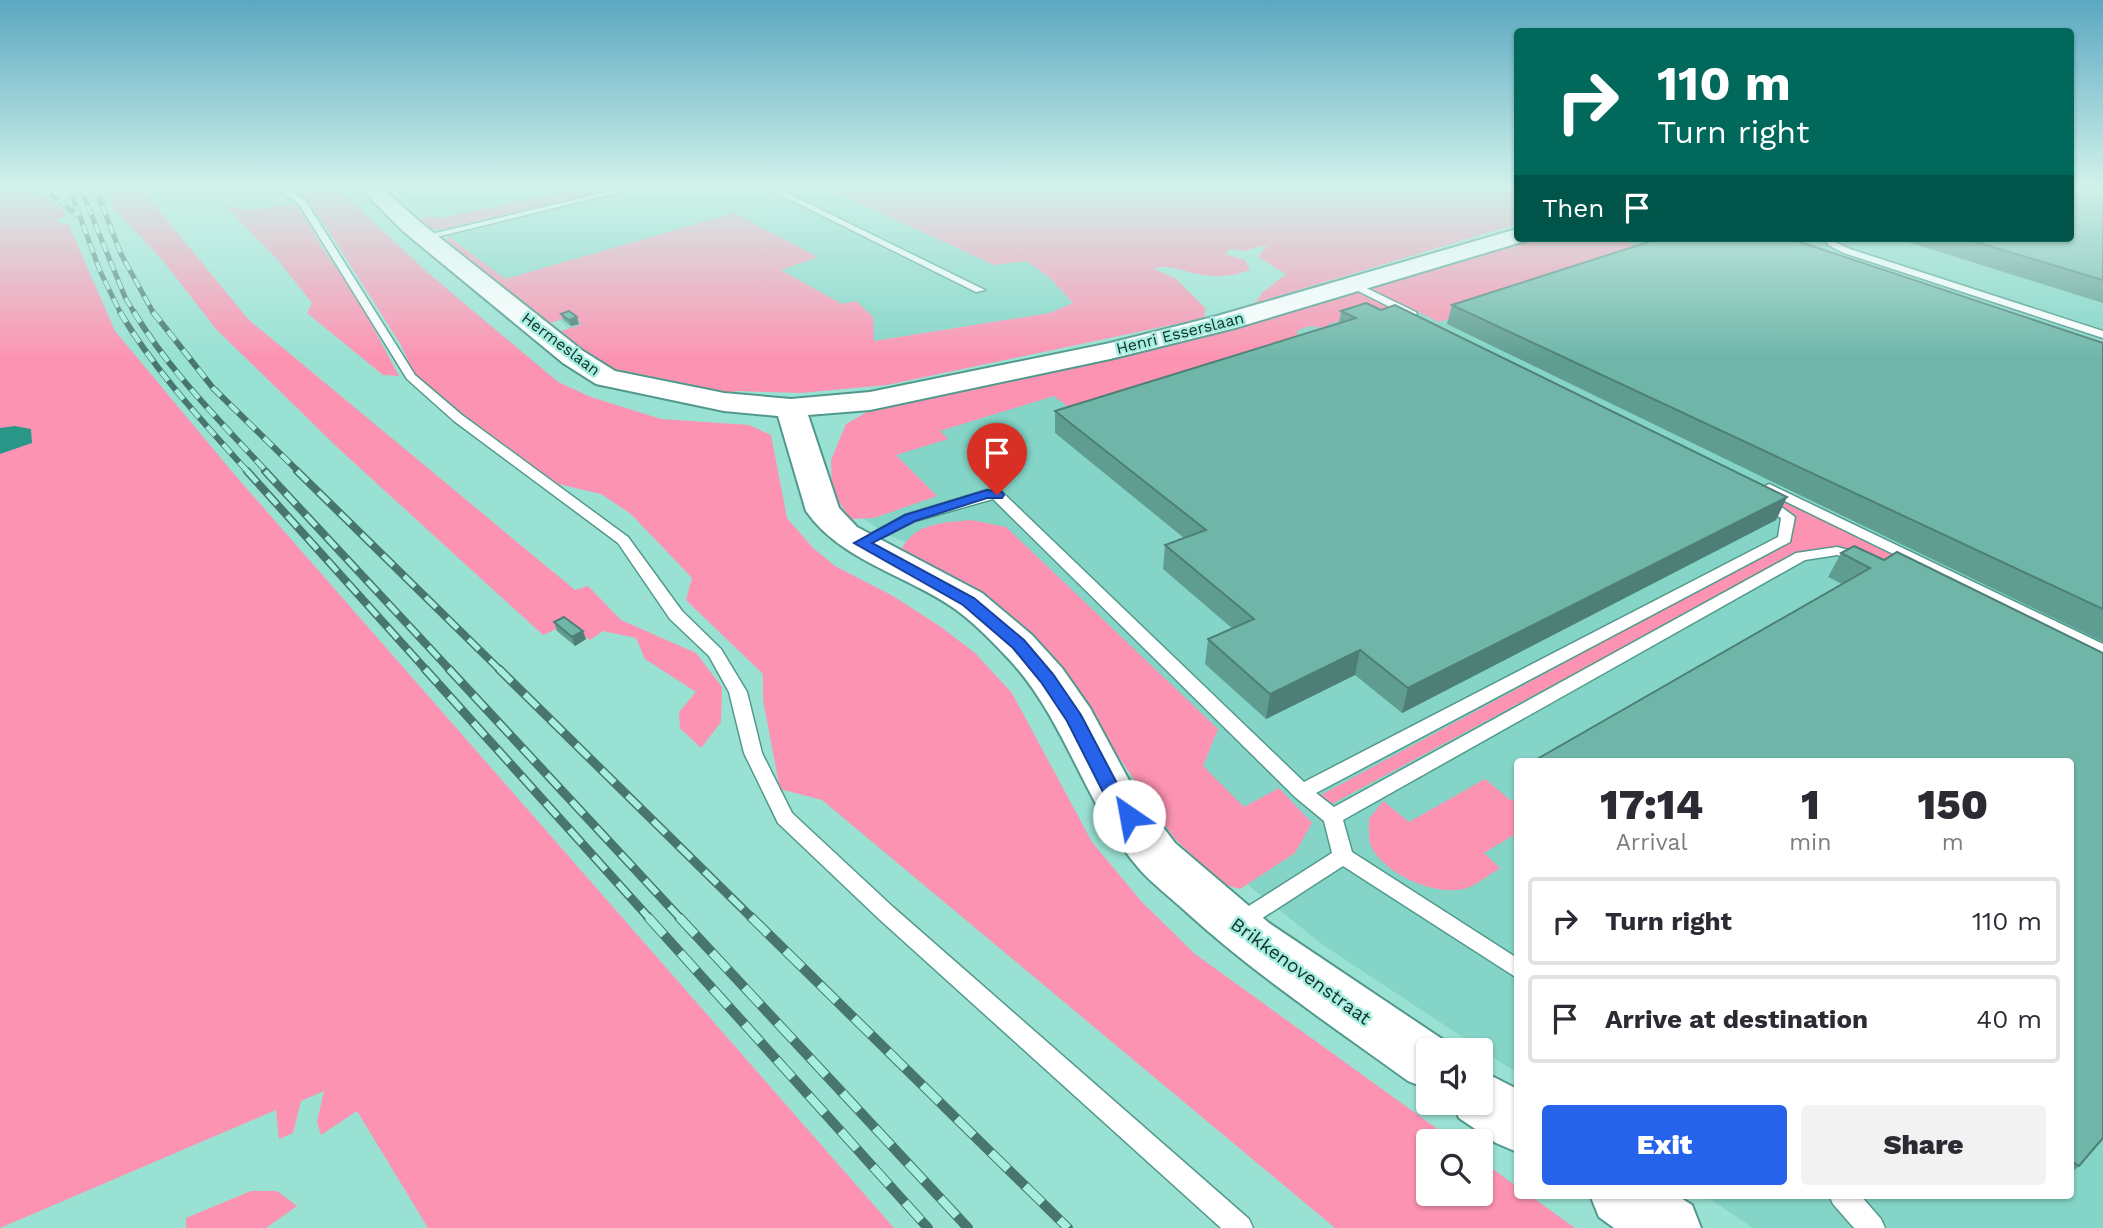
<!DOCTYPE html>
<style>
body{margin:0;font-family:"Work Sans",sans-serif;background:#f2f2f3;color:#2b2b33;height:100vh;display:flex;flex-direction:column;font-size:26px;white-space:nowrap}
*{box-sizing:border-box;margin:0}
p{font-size:23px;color:#7c7c81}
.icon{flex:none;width:38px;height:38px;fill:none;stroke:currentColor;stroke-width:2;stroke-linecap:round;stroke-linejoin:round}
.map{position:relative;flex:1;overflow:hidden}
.drawer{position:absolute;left:1514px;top:758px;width:560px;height:441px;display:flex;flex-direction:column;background:#fff;border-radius:7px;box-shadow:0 2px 5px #0004}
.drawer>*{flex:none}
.guide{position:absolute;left:1514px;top:28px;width:560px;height:214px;border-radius:7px;box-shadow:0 2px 5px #0004;background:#00695c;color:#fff;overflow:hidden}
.tools{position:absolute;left:1416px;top:1038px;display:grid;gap:14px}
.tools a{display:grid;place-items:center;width:77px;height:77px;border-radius:7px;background:#fff;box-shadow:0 2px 5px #0004;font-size:35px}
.pin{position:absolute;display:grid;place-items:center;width:60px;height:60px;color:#fff;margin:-72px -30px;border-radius:50% 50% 50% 0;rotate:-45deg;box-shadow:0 0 7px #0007}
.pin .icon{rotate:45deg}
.me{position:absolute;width:77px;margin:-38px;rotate:327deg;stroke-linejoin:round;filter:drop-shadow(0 0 5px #0008)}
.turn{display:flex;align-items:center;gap:24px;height:147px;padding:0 28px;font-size:32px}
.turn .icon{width:91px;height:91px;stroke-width:2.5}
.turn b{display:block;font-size:49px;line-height:60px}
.then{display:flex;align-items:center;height:66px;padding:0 28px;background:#0003;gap:14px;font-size:26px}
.eta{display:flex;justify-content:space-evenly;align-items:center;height:119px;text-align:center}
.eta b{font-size:42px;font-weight:800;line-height:49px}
.action{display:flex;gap:14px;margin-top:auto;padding:14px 28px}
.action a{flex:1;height:80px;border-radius:7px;background:#2563eb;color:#fff;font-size:28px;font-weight:800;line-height:80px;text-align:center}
.action a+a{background:#f2f2f3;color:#2b2b33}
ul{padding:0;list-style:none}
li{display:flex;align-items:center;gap:21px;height:88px;margin:0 14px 10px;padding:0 14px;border:4px solid #e1e1e2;border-radius:7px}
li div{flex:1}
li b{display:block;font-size:26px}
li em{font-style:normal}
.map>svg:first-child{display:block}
</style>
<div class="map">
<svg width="2103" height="1228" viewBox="0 0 2103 1228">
<rect width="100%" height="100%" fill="#99e1d3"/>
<g fill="#84d5c7">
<polygon points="393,187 825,187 993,265 1027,260 1050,278 1073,304 1050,313 873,341 608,358 438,229"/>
<polygon points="2103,187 2103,1228 1753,1228 1704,1195 2070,1195 2070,761 1517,761 1517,1073 1323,945 1167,820 1123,725 939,556 884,533 846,506 847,430 1364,298 1378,289 1548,238 2070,238"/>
</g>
<g fill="#fd93b2">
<polygon points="0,187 33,187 64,210 66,217 57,219 60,224 68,223 115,331 234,474 894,1228 428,1228 357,1111 321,1135 317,1122 324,1091 301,1101 293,1133 279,1139 276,1110 0,1228"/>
<polygon points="105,187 140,187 248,319 575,590 588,586 621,620 696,653 722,687 721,722 701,748 680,728 679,712 696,692 645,659 636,638 603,631 590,640 568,624 543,635 339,449 216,329 164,262 115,209"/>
<polygon points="287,187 336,187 427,272 558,382 591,397 661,419 749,425 771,435 787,518 813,548 835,566 893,596 941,627 975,653 1012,693 1092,842 1142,902 1195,954 1454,1141 1428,1141 1428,1194 1480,1194 1481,1160 1517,1187 1517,1195 1529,1195 1575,1228 1335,1228 822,800 780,789 763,700 763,674 686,600 692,578 631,514 601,494 558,484 463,414 414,373 401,345 327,228 307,200"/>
<polygon points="583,187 624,187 443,229 427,229 416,220 432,215 441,218"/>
<path d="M 825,187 L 1517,187 L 1517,224 L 1255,303 L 1263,292 L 1286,274 L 1258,257 L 1267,245 L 1243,251 L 1231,249 L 1225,254 L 1245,260 L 1250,270 C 1235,276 1216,278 1199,274 C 1184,272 1169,263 1154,269 L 1175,278 L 1205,308 L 1204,318 L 887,385 L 800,393 L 736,391 L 724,397 L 622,373 L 605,365 L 558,332 L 582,324 L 572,316 L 544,325 L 444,243 L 449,237 L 505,279 L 734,213 L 818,257 L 781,270 L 842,304 L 856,301 L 873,317 L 874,341 L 1050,313 L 1073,303 L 1050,278 L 1027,261 L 994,265 Z"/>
<path d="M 297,203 L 321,246 L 358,299 L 399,376 L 383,375 L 307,313 L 312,303 L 278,260 L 223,204 C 248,215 271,206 297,203 Z"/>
<polygon points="1533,238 1638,238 1627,242 1655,252 1439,322 1369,288"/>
<polygon points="1358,291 1421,320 2103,654 1837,548 1802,551 1330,805 1319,796 1788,542 1794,524 1782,510 1363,314 1328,324 1326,328 1309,326 1297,331 1297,336 1316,347 1086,420 1054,396 940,431 948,439 896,455 937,496 874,518 850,519 832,491 831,460 846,424 867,412 1196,339"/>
<path d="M 971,520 L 1006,527 L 1218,729 L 1203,766 L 1244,807 L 1279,788 L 1312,823 L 1295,853 L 1240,889 L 1222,884 L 1174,838 L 1087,710 L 902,548 C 917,522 944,523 971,520 Z"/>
<path d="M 1485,779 L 1509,799 L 1517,802 L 1517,833 L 1484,853 L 1500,868 C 1490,874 1478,884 1467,888 C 1437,898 1384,874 1371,846 C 1368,838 1369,827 1369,819 L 1383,801 L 1409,822 Z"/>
<polygon points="251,1191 277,1191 297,1206 266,1228 186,1228 186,1218"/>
</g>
<polygon fill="#299687" points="15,426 31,429 32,443 0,454 0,428"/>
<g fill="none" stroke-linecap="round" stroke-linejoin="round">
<g stroke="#52998d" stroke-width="3">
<g id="lane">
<polygon points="275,187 284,187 305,200 415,375 462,415 628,537 682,611 721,649 747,692 762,753 792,813 893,907 1249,1219 1253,1228 1221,1228 879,919 778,823 744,753 729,692 709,656 670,619 618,543 454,421 407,379 299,204"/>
<polygon points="627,187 640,187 424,240 419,237"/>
<polygon points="765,187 775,187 985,290 976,292"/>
<polygon points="1825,238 1835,238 1835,242 1850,249 2103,331 2103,338 1844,253 1828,245"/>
<polygon points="1354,282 1416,312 1417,314 1408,316 1350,287 1349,285"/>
<polygon points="1769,484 2103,644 2103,656 1764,491 1762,488"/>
<polygon points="987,490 1002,492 1304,782 1778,537 1781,518 1759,504 1757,501 1759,498 1769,498 1795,517 1790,542 1316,793 1334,807 1796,553 1837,547 1865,554 1867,557 1860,561 1837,555 1805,560 1343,820 1352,852 1517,958 1517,978 1343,866 1247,928 1240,931 1233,928 1230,922 1233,916 1332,853 1324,821 1295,797 993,499 915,521 866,546 856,546 854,543 905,515"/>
<polygon points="1829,1195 1860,1195 1881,1219 1885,1228 1854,1228 1833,1204"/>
</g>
</g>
<g stroke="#52998d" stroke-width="4">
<g id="secondary">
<path d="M 359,187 L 381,187 L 420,222 L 583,351 L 615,371 L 724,393 L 791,399 L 870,392 L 1110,343 L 1217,316 L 1517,229 L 1517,238 L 1527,238 L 1525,241 L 1235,328 L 1110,359 L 870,410 L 808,415 L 839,508 L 857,527 L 982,593 L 1032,635 L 1062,668 L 1090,708 L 1131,784 L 1175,843 L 1269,923 L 1448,1043 L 1451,1050 L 1428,1050 L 1428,1089 L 1408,1081 C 1332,1026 1254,974 1184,910 C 1170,897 1154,885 1141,871 C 1083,805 1065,714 1002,652 C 988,637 972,621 955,609 C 907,575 841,561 806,511 L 778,416 L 724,411 L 596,384 L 563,363 L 404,232 Z"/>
<polygon points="1480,1070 1517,1089 1517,1152 1496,1143 1459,1118 1453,1102 1480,1102"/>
<polygon points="1590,1195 1676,1195 1692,1205 1701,1228 1614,1228 1599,1217"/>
</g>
</g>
<use href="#lane" fill="#fff" fill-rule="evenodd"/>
<use href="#secondary" fill="#fff" fill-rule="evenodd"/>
<g stroke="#48766e" stroke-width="5">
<g id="rail-far4">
<polyline points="42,187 78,216"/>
<polyline points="69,187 100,271 121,314"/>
<polyline points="80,187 125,297 135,314"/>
<polyline points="95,187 121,254 154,314"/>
</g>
</g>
<g stroke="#48766e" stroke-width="6">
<g id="rail-far3">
<path d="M 120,312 C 155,371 202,421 248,472"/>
<path d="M 134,312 C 170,372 220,421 267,472"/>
<polyline points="153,312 213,388 299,472"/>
</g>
</g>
<g stroke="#48766e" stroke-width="8">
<g id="rail-far2">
<polyline points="247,471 427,671"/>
<polyline points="265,471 451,671"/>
<polyline points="297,471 501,671"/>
</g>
</g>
<g stroke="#48766e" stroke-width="9">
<g id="rail-far1">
<polyline points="425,669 650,919"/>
<polyline points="449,669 681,919"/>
<polyline points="499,669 753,919"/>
</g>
</g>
<g stroke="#48766e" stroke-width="10">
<g id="rail">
<polyline points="648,917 928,1228"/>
<polyline points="679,917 968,1228"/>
<polyline points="751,917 1068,1228"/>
</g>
</g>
<use href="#rail-far4" stroke="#a6eee0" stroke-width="3.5" stroke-dasharray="10" stroke-linecap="butt"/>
<use href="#rail-far3" stroke="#a6eee0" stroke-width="4.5" stroke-dasharray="12" stroke-linecap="butt"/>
<use href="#rail-far2" stroke="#a6eee0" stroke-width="5" stroke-dasharray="15" stroke-linecap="butt"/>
<use href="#rail-far1" stroke="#a6eee0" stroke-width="6" stroke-dasharray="18" stroke-linecap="butt"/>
<use href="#rail" stroke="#a6eee0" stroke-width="8" stroke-dasharray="24" stroke-linecap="butt"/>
</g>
<g fill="#5f9d91">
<polygon points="2103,187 2103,303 1895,238 2070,238"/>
<polygon points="1452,305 2103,343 2103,642 1447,324"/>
<polygon points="1341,311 1787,497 1776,520 1402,713 1355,675 1266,719 1205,664 1208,639 1233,629 1163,569 1165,545 1184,538 1055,433 1055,411 1339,324"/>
<polygon points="561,314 579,324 571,326 563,320"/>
<polygon points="1854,546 1884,560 1897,552 2103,653 2103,1138 2079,1166 2070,1174 2070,761 1537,761 1539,758 1842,584 1828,577 1841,553"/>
<polygon points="554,622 586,639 575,646 557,631"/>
</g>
<g fill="#4e7f76">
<polygon points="577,317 579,324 571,326 569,320"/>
<polygon points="1787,497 1776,520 1402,713 1408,688"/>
<polygon points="583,631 586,639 575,646 572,637"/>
<polygon points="1360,650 1355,675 1266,719 1270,694"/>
</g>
<g fill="#6fb6a9" stroke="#4e7f76" stroke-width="2">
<polygon points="2070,187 2103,187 2103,280 1963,238 2070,238"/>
<polygon points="1661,238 1788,238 2103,343 2103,609 1452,305"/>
<polygon points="1366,303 1381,310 1395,305 1787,497 1408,688 1360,650 1270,694 1208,639 1254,619 1165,545 1206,530 1055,411 1356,318 1341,311"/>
<polygon points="569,311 577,317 569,320 561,314"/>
<polygon points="1854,546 1884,560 1897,552 2103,653 2103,1138 2079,1166 2070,1160 2070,761 1544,761 1539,758 1870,568 1841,553"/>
<polygon points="564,617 583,631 572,637 554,622"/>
</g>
<linearGradient id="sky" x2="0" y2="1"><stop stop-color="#5ba8c1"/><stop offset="0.52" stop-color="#d1f2eb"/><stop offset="1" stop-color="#d1f2eb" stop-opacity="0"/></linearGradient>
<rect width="2103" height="359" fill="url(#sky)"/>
<polygon fill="#2563eb" stroke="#184099" stroke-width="2" points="987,490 1002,492 1004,495 1002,498 987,498 915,521 872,543 974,598 1024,640 1053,674 1081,715 1121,791 1138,816 1135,821 1129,823 1122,821 1107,800 1067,721 1041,682 1013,648 963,605 854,543 905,515"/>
<g text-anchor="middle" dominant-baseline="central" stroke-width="5" stroke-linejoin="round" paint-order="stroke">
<g font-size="16" fill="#13312c" stroke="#a6eee0">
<text transform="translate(1180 333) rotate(-14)">Henri Esserslaan</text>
<text transform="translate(561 344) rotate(37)">Hermeslaan</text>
</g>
<g font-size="19" fill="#13312c" stroke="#a6eee0">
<text transform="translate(1301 971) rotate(36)">Brikkenovenstraat</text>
</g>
</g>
</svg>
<div class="tools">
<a><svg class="icon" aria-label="sound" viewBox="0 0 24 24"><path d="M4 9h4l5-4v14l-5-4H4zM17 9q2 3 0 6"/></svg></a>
<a><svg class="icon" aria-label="search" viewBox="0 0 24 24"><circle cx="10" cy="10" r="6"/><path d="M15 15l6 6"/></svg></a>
</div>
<div class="pin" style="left:997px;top:495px;background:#d93025"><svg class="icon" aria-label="arrive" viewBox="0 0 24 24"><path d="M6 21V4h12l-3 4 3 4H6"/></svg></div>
<svg class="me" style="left:1129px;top:816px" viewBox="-20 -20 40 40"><circle r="19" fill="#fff"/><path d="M0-13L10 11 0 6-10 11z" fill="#2563eb"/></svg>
<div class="guide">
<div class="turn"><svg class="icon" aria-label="right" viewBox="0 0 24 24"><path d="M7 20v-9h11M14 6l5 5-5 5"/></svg><div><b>110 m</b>Turn right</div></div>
<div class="then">Then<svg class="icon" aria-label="arrive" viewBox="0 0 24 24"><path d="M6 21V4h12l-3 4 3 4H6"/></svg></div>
</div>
<section class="drawer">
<div class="eta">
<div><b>17:14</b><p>Arrival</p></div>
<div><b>1</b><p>min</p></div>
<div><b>150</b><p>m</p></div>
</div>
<ul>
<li><svg class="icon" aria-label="right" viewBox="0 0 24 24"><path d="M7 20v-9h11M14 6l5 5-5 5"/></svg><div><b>Turn right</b></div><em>110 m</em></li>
<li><svg class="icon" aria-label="arrive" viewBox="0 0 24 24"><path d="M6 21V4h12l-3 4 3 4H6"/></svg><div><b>Arrive at destination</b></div><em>40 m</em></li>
</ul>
<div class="action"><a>Exit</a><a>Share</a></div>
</section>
</div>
